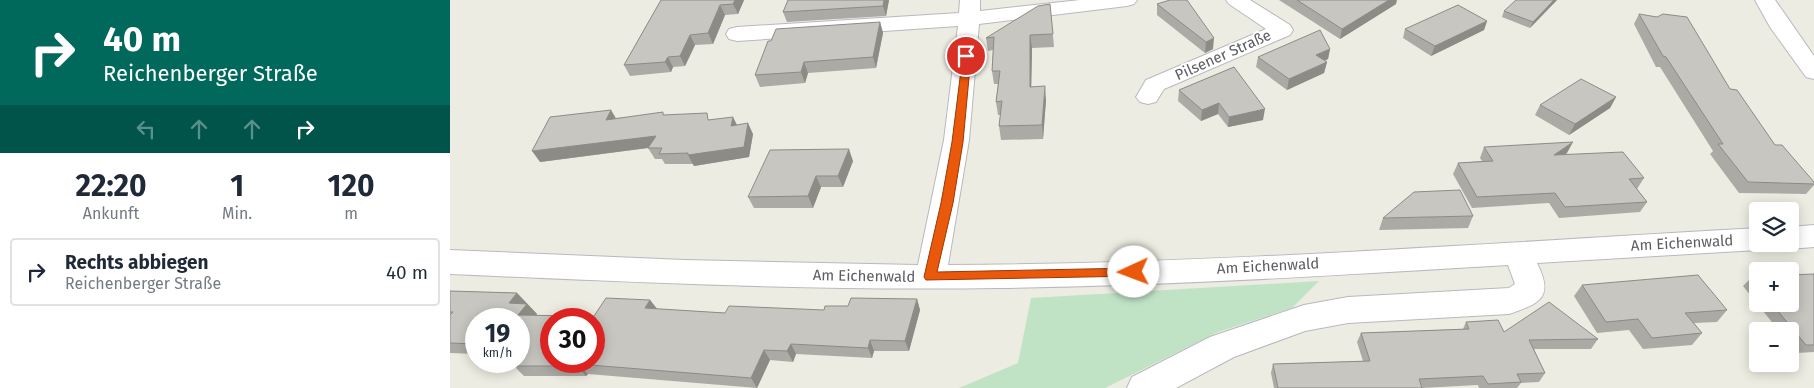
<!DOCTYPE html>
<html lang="de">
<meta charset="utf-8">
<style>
body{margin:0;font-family:"Fira Sans",sans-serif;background:#f6f6f7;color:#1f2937;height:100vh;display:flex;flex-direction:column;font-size:19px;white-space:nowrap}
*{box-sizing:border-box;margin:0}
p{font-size:16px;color:#747a83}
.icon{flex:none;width:28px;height:28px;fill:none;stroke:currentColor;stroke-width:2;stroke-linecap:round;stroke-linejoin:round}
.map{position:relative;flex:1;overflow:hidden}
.details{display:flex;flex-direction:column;background:#fff;width:450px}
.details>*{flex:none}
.guide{background:#00695c;color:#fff;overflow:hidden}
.buttons{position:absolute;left:1299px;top:202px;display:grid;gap:10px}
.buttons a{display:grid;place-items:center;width:50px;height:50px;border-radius:5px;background:#fff;box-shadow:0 2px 12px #0003;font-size:25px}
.speed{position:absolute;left:15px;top:308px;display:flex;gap:10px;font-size:25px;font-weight:700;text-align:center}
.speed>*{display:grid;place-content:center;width:65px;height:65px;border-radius:50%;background:#fff;box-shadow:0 2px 12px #0003;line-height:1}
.speed small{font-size:12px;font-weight:400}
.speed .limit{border:8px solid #d22;background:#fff;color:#111}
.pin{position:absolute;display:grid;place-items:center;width:42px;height:42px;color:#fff;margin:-21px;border:2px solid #fff;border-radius:50%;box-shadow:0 1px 5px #0007}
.me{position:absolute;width:55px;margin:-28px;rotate:268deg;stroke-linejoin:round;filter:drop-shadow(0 0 4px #0008)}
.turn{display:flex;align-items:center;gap:18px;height:105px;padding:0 20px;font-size:22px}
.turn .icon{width:65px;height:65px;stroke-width:2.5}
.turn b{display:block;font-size:35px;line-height:42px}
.lanes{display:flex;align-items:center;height:48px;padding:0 20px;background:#0003;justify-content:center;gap:25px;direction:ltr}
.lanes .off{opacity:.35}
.eta{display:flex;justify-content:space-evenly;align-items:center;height:85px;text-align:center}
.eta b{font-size:30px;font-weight:700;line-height:35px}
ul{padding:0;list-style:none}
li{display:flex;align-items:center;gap:15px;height:68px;margin:0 10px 8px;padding:0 10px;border:2px solid #e0e1e3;border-radius:5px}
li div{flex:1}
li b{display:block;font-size:19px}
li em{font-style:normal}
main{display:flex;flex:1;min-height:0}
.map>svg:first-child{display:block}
</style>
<main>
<section class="details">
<div class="guide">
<div class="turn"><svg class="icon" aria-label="right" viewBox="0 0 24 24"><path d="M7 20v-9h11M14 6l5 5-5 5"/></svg><div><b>40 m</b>Reichenberger Straße</div></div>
<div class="lanes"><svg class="icon off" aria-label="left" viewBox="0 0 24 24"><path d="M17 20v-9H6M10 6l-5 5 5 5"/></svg><svg class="icon off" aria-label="ahead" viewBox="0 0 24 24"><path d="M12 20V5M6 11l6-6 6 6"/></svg><svg class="icon off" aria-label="ahead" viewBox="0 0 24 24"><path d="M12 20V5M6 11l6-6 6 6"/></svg><svg class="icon" aria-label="right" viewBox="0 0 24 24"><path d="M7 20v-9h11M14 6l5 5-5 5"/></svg></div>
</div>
<div class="eta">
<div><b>22:20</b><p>Ankunft</p></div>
<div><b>1</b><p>Min.</p></div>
<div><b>120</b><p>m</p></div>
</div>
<ul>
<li><svg class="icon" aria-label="right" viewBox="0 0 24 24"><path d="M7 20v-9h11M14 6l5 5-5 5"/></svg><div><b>Rechts abbiegen</b><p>Reichenberger Straße</p></div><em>40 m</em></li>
</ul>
</section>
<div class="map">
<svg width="1364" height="388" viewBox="0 0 1364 388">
<rect width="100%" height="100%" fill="#edece2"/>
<polygon fill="#c0e3c6" points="869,281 842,308 768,332 655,388 509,388 568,363 581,298"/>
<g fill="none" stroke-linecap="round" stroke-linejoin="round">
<g stroke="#b8b9be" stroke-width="2">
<g id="minor">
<path d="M 510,0 L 530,0 L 530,11 L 630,0 L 687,0 L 684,4 L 677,6 L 529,24 L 519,140 L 498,265 C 768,264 1038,243 1308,228 L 1308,244 L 1320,244 L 1318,247 L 1308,250 L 1087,263 C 1104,297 1091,303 1059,314 L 898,323 L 855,331 L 784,357 L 726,388 L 677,388 L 682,377 L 760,337 L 854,305 L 898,297 L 1059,288 L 1065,284 L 1058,265 C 888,275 718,286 548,288 C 365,291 182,282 0,274 L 0,250 L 234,260 L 468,265 L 494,140 L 508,26 L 287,41 L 279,39 L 276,34 L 279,29 L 287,27 L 509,13 Z"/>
<polygon points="776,0 800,0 840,25 843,30 840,35 714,89 706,102 698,104 690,102 686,97 696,80 816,29 779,4"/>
<polygon points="1305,0 1325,0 1364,56 1364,79 1356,77 1320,27"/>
<polygon points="1364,225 1364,247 1340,249 1330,246 1329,244 1340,244 1340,227"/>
</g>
</g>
<use href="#minor" fill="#fff" fill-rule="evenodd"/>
</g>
<g fill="#acaaa5">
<polygon points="211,0 294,0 288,14 275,15 263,44 245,45 235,66 223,67 221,72 180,76 174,65"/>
<polygon points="338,0 439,0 436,16 337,22 333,12"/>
<polygon points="720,0 763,49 755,53 707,15 707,4"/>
<polygon points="829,0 892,0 946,4 890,39"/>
<polygon points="1107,0 1080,28 1052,17 1054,11"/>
<polygon points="600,4 604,47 582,48 581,87 596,100 593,139 551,140 549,126 551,115 548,115 546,102 548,84 544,84 542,71 543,50 538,51 536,38"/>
<polygon points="1189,14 1280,89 1325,145 1364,182 1364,185 1356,194 1289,193 1260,154 1263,151 1210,67 1206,67 1184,24"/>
<polygon points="1037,21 1034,30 981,56 953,38 955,29"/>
<polygon points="430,22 433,33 426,68 358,73 355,83 310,87 305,75"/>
<polygon points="880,49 878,59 874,61 877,62 874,73 837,90 806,67 808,57"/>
<polygon points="784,67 813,120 778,127 768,114 751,121 728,101 729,90"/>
<polygon points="1166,97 1160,108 1119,135 1085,115 1090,105"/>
<polygon points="215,115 261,120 287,125 303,134 299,157 244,166 243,164 215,164 212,159 205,159 198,148 199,148 90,162 166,118"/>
<polygon points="1034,147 1117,153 1115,155 1194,178 1187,189 1197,202 1190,212 1109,218 1099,203 1022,208 1003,174 1008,163 1032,161 1030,158"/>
<polygon points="403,161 393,187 371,187 363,208 304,208 298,197"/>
<polygon points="1023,216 1018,228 929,230 933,218"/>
<polygon points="1364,274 1364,352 1347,353 1340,345 1340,331 1329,331 1293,286 1301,278 1308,277 1308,304 1340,304"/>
<polygon points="1132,285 1277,310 1267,322 1244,323 1252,333 1242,345 1193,349 1179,330 1147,333 1124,296"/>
<polygon points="0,291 67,293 87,314 86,315 144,316 200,300 207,309 275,313 374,310 398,306 467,299 470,310 459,351 424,351 422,358 346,354 343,362 320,360 307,388 138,374 136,376 74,376 64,366 71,356 69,356 69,319 26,319 26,354 0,353"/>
<polygon points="1016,322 1054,332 1148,339 1141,349 1084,349 1095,373 1089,382 1071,383 1067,388 1029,388 1028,385 972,388 824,388 821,373 823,364 913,361 907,342 911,333 1013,329"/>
</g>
<g fill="#8c8b86">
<polygon points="285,0 294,0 288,14 283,4"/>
<polygon points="434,0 439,0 436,16 433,6"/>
<polygon points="939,0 947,0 946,4 890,39 892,29"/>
<polygon points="1104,0 1107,0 1080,28 1083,22"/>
<polygon points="270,5 275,15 263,44 258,33"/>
<polygon points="1037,21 1034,30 981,56 985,46"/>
<polygon points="430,22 433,33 426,68 423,57"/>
<polygon points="240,35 245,45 235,66 230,56"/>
<polygon points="580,35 582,48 581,100 580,87"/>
<polygon points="764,38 763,49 755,53 756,42"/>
<polygon points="880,49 878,59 864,66 866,55"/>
<polygon points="218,57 223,67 221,72 215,62"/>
<polygon points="354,62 358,73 355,83 351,72"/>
<polygon points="877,62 874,73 837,90 839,79"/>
<polygon points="595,86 596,100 593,139 592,125"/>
<polygon points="1166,97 1160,108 1119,135 1125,124"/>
<polygon points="769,103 768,114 751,121 752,110"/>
<polygon points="815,109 813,120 778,127 779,117"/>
<polygon points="161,110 167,120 156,120"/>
<polygon points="283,117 288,127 281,126"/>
<polygon points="298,123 303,134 299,157 244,166 238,155"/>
<polygon points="206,136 212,146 90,162 82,151"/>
<polygon points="1123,142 1117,153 1098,166 1104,155"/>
<polygon points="399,149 403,161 393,187 388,176"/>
<polygon points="366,176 371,187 363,208 358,196"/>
<polygon points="67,293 87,314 78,325 59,303"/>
<polygon points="467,299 470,310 459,351 455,341"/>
<polygon points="200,300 208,310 195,308"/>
<polygon points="420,340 424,351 422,358 418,348"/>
<polygon points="341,344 346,354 343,362 337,351"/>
<polygon points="314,350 320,360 307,388 301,378"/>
<polygon points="128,364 138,374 136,376 127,366"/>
</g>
<g fill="#c8c6c0" stroke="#8c8b86" fill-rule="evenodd">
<polygon points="211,0 285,0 283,4 270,5 258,33 240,35 230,56 218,57 215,62 174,65"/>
<polygon points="338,0 434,0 433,6 333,12"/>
<polygon points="720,0 737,0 764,38 756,42 707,4"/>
<polygon points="847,0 939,0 892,29"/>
<polygon points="1066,0 1104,0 1083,22 1054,11"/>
<polygon points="600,4 603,34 580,35 580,87 595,86 592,125 549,126 552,101 546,102 550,71 542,71 544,37 536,38 588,6"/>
<polygon points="1008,5 1037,21 985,46 955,29"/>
<polygon points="1189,14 1207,17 1213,14 1237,17 1280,89 1287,90 1325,145 1332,145 1364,182 1364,184 1298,182 1268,144 1273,144 1216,57 1213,56"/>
<polygon points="430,22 423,57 354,62 351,72 305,75 318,41 321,41 326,29"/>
<polygon points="870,30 880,49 866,55 877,62 839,79 808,57"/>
<polygon points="784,67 815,109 779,117 769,103 752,110 729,90"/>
<polygon points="1131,79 1166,97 1125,124 1090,105"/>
<polygon points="161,110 156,120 213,112 213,115 257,113 258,120 283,117 281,126 298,123 294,147 238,155 238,153 209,154 212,148 198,148 206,136 82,151 100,117"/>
<polygon points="1123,142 1104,155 1173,152 1194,178 1179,179 1197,202 1115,207 1105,193 1027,197 1008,163 1043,161 1034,147"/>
<polygon points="399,149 388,176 366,176 358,196 298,197 320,150"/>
<polygon points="1010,190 1023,216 933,218 964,192"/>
<polygon points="1364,274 1364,345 1356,345 1322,304 1340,304 1340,275"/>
<polygon points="1248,275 1277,310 1235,313 1252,333 1202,338 1188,319 1156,322 1132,285"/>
<polygon points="1308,277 1308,286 1301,278"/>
<path d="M 0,291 L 67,293 L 59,303 L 77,304 L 68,315 L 126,316 L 144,316 L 156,298 L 200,300 L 195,308 L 275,313 L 279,306 L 374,310 L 375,306 L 398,306 L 401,298 L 467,299 L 455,341 L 420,340 L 418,348 L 341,344 L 337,351 L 314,350 L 301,378 L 128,364 L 127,366 L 64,366 L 67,361 L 69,361 L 69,359 L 77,346 L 69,346 L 69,319 L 26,319 L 26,344 L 0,343 L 0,315 L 3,312 L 0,312 ZM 101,319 L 144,319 L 144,361 L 101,361 Z"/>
<polygon points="1099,302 1148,339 1079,340 1095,373 1067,374 1071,382 1038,384 1033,376 969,379 972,388 828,388 823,364 920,361 911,333 1019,329 1016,322 1048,320 1054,332"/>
</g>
<polygon fill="#ea580c" stroke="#983908" points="513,54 521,56 513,142 503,203 487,272 684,268 688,269 690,272 688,276 476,280 474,277 491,203 502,142"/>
<g text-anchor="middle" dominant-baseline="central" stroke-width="4" stroke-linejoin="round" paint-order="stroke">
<g font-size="15" fill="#5b5d62" stroke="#fff">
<text transform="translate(773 55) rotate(-24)">Pilsener Straße</text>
<text transform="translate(1232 243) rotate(-3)">Am Eichenwald</text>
<text transform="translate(818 266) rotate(-3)">Am Eichenwald</text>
<text transform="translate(414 276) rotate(1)">Am Eichenwald</text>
</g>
</g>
</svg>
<div class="buttons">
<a><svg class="icon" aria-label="layers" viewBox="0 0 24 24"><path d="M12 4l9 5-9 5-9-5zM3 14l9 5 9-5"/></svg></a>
<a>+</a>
<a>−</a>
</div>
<div class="speed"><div>19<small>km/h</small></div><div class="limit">30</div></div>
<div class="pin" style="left:516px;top:56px;background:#d93025"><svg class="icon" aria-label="arrive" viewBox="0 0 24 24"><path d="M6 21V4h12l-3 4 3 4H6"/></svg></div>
<svg class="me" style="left:684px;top:272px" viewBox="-20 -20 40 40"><circle r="19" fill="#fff"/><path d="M0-13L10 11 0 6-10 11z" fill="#ea580c"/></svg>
</div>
</main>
